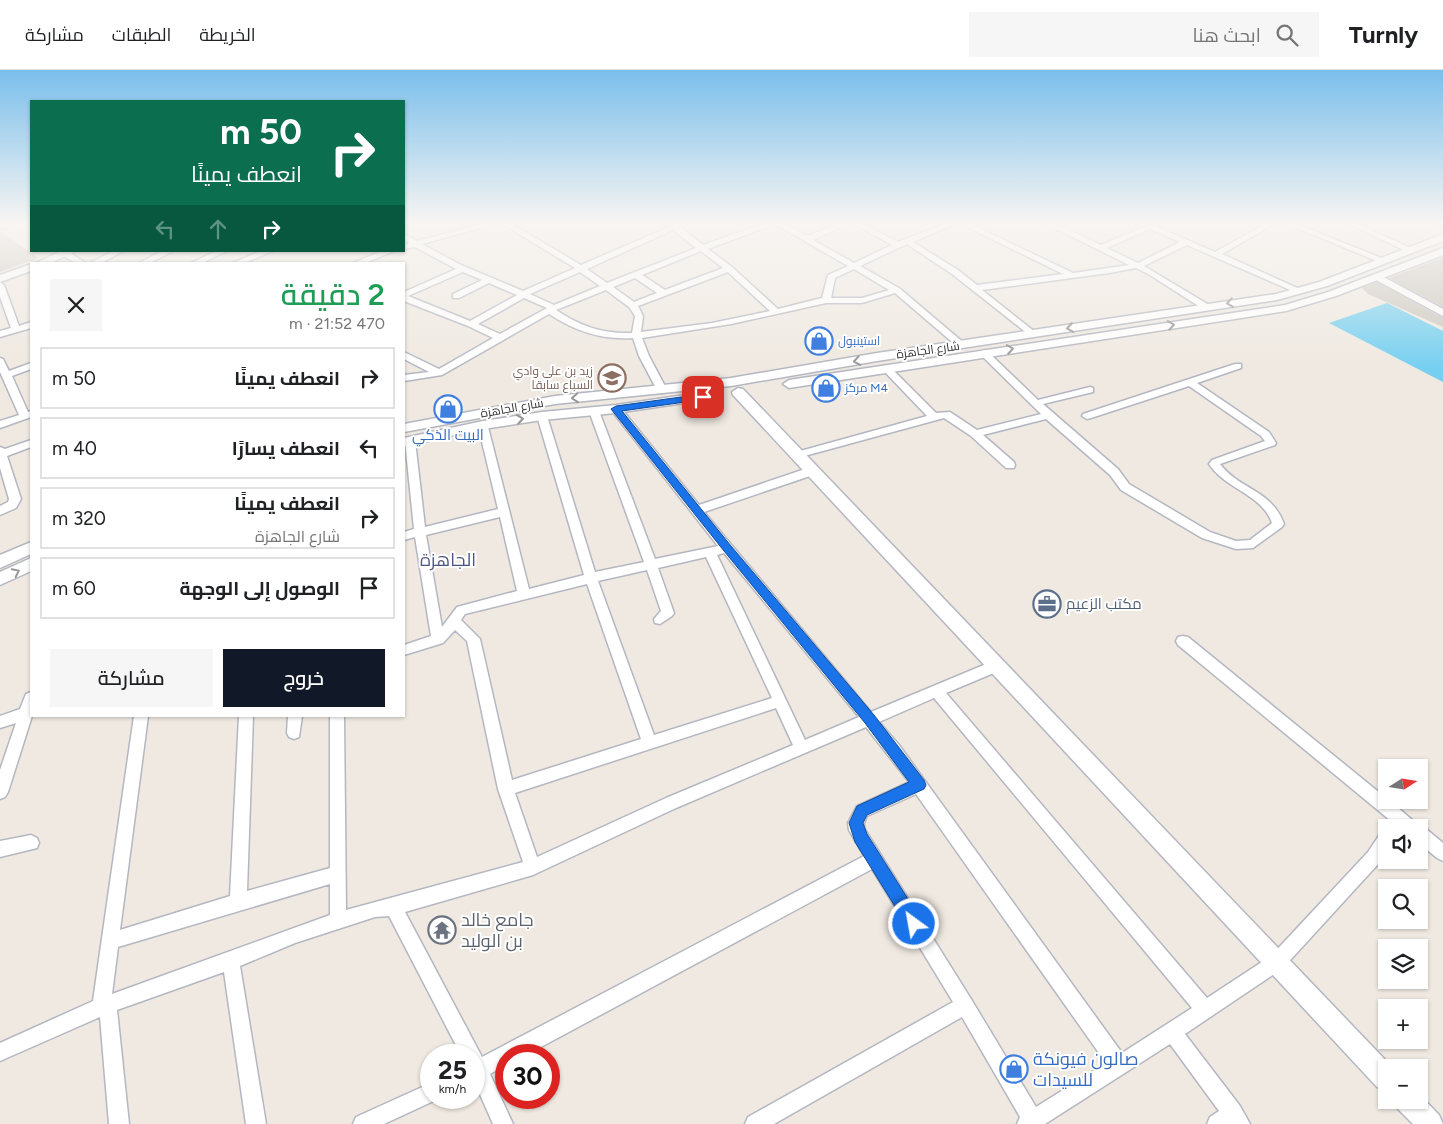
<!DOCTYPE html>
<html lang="ar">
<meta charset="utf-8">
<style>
body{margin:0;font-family:Figtree,Cairo,sans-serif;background:#f6f6f6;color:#202124;direction:rtl;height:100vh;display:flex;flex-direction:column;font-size:19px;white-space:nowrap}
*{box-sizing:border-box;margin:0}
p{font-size:16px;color:#757577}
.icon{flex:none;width:28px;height:28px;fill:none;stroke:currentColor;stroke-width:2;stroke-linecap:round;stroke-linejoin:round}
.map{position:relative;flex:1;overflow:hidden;direction:ltr}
.details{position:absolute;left:30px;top:192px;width:375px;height:455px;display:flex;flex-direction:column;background:#fff;border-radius:0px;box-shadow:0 1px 4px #0004;direction:rtl}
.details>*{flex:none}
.top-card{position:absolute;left:30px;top:30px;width:375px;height:152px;border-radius:0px;box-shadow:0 1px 4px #0004;direction:rtl;background:#0b6e4f;color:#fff;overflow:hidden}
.needle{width:32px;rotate:78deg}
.buttons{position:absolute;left:1378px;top:689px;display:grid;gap:10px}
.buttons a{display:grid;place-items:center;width:50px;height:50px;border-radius:0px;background:#fff;box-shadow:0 1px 4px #0004;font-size:25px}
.speed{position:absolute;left:420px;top:974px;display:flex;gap:10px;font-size:25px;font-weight:700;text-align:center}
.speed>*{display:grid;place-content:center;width:65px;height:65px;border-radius:50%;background:#fff;box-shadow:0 1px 4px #0004;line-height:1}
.speed small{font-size:12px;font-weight:400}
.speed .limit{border:8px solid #d22;background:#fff;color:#111}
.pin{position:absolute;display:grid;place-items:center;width:42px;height:42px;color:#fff;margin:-21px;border-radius:10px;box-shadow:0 2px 8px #0006}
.me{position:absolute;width:55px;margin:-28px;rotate:328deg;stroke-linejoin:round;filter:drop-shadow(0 0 4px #0008)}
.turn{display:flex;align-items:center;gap:18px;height:105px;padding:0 20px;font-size:22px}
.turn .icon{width:65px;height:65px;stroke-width:2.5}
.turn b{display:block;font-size:35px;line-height:42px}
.lanes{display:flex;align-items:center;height:48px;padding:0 20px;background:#0003;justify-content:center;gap:25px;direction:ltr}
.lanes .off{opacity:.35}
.round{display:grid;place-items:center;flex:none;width:52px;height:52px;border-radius:0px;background:#f6f6f6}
.overview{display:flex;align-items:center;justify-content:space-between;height:85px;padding:0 20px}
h1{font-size:30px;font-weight:600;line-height:38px;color:#1e9e55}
.cta{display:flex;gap:10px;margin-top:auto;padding:10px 20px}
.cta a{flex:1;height:58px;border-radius:0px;background:#111827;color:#fff;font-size:20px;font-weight:600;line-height:58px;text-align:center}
.cta a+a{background:#f6f6f6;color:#202124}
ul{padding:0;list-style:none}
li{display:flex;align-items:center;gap:15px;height:62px;margin:0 10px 8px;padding:0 10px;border:2px solid #e0e0e0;border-radius:0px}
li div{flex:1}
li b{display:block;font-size:19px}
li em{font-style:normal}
header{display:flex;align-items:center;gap:30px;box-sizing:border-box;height:70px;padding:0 25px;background:#fff;border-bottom:1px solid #e0e0e0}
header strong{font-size:24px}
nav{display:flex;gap:28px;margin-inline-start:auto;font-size:18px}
.search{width:350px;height:45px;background:#f6f6f6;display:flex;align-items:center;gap:12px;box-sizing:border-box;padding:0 18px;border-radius:0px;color:#757577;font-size:19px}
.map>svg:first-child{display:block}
</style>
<header>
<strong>Turnly</strong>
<div class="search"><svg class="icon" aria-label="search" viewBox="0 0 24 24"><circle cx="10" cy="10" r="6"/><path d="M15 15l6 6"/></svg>ابحث هنا</div>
<nav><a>الخريطة</a><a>الطبقات</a><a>مشاركة</a></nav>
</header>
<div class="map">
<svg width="1443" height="1054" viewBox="0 0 1443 1054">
<rect width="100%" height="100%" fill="#efe9e1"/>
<polygon fill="#75cff0" points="1387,233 1443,261 1443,312 1329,253"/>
<g fill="#cbc7bf">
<polygon points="0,161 38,188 0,202"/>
<polygon points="1443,187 1443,237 1389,208 1441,188"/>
<polygon points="1377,212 1443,248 1443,257 1368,224 1362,218"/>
</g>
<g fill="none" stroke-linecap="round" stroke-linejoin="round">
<g stroke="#b4b7c1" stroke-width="3">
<g id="minor">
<polygon points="6,153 18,153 0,159 0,155"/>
<path d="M 486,153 L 498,153 L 422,174 L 461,195 L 523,221 L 575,198 L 501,153 L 510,153 L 581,195 L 669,157 L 665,153 L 687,153 L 680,157 L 703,175 L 765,153 L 783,153 L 807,166 L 841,153 L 851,153 L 813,170 L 854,193 L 892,175 L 852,153 L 861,153 L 898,172 L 947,153 L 957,153 L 913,172 L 958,200 L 977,215 L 1063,204 L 959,153 L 969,153 L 1073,203 L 1129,195 L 1044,153 L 1054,153 L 1101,175 L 1144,157 L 1138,153 L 1154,153 L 1158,155 L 1157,157 L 1215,182 L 1267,153 L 1276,153 L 1222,184 L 1304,221 L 1297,223 L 1187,175 L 1144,196 L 1209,235 L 1209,239 L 1203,239 L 1150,205 L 1136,198 L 1109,203 L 982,220 L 1035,262 L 1035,266 L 1032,267 L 952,204 L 907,174 L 860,196 L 899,218 L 964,273 L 964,277 L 958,277 L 895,223 L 862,233 L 826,233 L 731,254 L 642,268 L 649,286 L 667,320 L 662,323 L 657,320 L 639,286 L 633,268 C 601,270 575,261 549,244 L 442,305 L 404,311 L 404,305 L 429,302 L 404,289 L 404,282 L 439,299 L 493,268 L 468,256 L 404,231 L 404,222 L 456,199 L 415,177 L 404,179 L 404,175 L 410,173 L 404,169 L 404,164 L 417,171 ZM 775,154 L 848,196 L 828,205 L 822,228 L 778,239 L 732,197 L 708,179 ZM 1150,159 L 1180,172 L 1138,193 L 1107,178 ZM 673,160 L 696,178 L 607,213 L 587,199 ZM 701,181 L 723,198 L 665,220 L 642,205 ZM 854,199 L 889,220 L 862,228 L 831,228 L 835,208 ZM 463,202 L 482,210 L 453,224 L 453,228 L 459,228 L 489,213 L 517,225 L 470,251 L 408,226 ZM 580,202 L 600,216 L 554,235 L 530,224 ZM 728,202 L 770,241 L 712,253 L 641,262 L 643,246 L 638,236 ZM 635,208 L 657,223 L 634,232 L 613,217 ZM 606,220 L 629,237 L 635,246 L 632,263 C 602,264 580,256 556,240 ZM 524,228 L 547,238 L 500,264 L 478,254 Z"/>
<polygon points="1284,153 1294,153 1389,191 1382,193"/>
<polygon points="1346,153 1356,153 1415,180 1408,182"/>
<polygon points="1434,153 1443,153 1443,157"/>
<polygon points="62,181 68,181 87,194 77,194 62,185"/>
<polygon points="113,181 124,181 99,194 88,194"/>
<polygon points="162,181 173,181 148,194 137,194"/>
<polygon points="216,181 227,181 200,194 189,194"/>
<polygon points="261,181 273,181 242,194 230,194"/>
<polygon points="382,181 394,181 363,194 351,194"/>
<polygon points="1374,205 1380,205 1443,239 1443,246 1374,209"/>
<polygon points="0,212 4,215 19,256 31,252 31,258 0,267 0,261 11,258 0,227"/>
<path d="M 984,280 L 987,281 L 1038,330 L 1090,317 L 1093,318 L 1093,322 L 1043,334 L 1118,399 L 1129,414 L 1210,462 L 1236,471 L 1250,470 L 1272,453 C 1262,424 1225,419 1209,394 L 1212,390 L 1265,371 L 1261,366 L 1189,316 L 1091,348 L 1087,349 L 1082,346 L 1083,344 L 1235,294 L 1241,294 L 1241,298 L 1197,313 L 1269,362 L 1276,373 L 1275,375 L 1220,394 C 1240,420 1272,420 1284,454 L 1282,457 L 1253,478 L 1236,479 L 1202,468 L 1121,420 L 1110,405 L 1046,349 L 983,365 L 1014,392 L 1015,395 L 1014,398 L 1006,398 L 971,366 L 944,348 L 797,388 L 792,385 L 793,383 L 927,346 L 883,300 L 883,296 L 889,296 L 936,343 L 950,342 L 977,360 L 1041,344 L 981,285 L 979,283 Z"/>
<polygon points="0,288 3,289 9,301 31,293 31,299 12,306 28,342 31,341 31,347 0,358 0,351 19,345 0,302"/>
<path d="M 616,336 L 620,337 L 699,435 L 808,398 L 816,398 L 817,401 L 816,404 L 704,442 L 871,642 L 991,592 L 996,590 L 1001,592 L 1003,596 L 1001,600 L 946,623 L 1207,928 L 1271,886 L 1368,782 L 1380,764 L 1386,762 L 1386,782 L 1380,792 L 1283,898 L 1185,964 L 1240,1036 L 1250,1054 L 1207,1054 L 1210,1047 L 1219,1041 L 1170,974 L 1045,1054 L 1017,1054 L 1020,1047 L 962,947 L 774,1054 L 745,1054 L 748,1047 L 953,932 L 872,799 L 526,985 L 506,985 L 506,995 L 490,1004 L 513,1054 L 493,1054 L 474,1011 L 474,985 L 461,985 L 389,846 L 375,847 L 295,873 L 240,896 L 266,1054 L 246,1054 L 224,902 L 117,940 L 129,1054 L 109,1054 L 100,947 L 0,991 L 0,973 L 93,931 L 134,646 L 148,646 L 120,860 L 230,826 L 239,646 L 253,646 L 247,821 L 330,798 L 330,646 L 344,646 L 346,840 L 523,792 L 498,719 L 467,571 L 455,560 L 443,573 L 404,585 L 404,575 L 431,566 L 415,467 L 404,470 L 404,462 L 414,459 L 405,371 L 410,368 L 415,371 L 425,457 L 498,439 L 478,355 L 479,353 L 487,353 L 529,519 L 584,505 L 537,346 L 542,343 L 547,346 L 595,502 L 644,492 L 589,341 L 594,338 L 599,341 L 655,489 L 718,476 L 612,341 L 612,337 ZM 500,447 L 517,521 L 457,537 L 442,557 L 426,465 ZM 724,483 L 859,647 L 805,670 L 717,485 ZM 706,487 L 772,628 L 654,665 L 598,511 L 647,500 L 661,541 L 654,549 L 655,553 L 660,554 L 672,546 L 674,543 L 658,498 ZM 587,514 L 641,669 L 512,710 L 480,569 L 461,550 L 465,544 ZM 934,628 L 1192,938 L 1122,983 L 899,675 L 879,652 ZM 776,638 L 793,675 L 666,728 L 537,787 L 515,723 ZM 866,657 L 909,712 L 857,736 L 848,753 L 849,760 L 864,786 L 482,987 L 405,842 L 533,805 L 676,738 ZM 916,724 L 1106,993 L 1036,1037 L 971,929 L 864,758 L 864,753 L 867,746 ZM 330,814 L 330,845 L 112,924 L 118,877 Z"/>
<polygon points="31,370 31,377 7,386 21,429 16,438 0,445 0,436 8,432 9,429 0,398 0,377 5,379"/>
<polygon points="1183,566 1188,567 1386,728 1386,730 1389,730 1419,756 1425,758 1443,773 1443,791 1437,788 1419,773 1419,758 1387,758 1391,751 1178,575 1176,571 1178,567"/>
<polygon points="31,622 32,646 8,722 5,727 0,729 0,700 16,653 0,658 0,646 20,639 26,624"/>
<polygon points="288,646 302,646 299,667 294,669 289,667 287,663"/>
<polygon points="31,765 37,768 39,773 37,778 0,787 0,771"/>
<polygon points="431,1013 431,1028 438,1029 384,1054 353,1054 356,1047"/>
</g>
</g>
<g stroke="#b4b7c1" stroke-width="3">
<g id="tertiary">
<polygon points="1443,164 1443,171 1327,216 1277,230 877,291 731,316 555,334 404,362 404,354 555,326 731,308 877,283 1276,224 1319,212"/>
<polygon points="1443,178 1443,185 1336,226 1286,241 789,318 783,314 789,310 1285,235 1328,222"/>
<polygon points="61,181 76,181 49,194 34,194"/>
<polygon points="31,194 31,201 0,212 0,205"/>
<polygon points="738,318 743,319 1393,998 1386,998 1386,1020 1377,1017 733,325 732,322"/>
<polygon points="713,321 719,325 718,328 616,343 542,350 483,359 404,376 404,368 483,351 542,342 616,335"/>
<polygon points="31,472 31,484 0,498 0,485"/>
<polygon points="31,488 31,501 0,515 0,502"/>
<polygon points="1419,1024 1439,1045 1443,1054 1413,1054 1398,1039 1395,1030 1419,1030"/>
</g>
</g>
<use href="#minor" fill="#fff" fill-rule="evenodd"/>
<use href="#tertiary" fill="#fff" fill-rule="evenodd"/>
</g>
<defs><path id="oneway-chevron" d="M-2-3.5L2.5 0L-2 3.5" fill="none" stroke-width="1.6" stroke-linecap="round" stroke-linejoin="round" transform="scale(1.25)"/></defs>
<g stroke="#969696">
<use href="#oneway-chevron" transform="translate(1230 233) rotate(171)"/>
<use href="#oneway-chevron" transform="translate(1171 255) rotate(-9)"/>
<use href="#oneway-chevron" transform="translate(1070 258) rotate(171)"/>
<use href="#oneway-chevron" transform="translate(1010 279) rotate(-9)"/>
<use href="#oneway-chevron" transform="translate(857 291) rotate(170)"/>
<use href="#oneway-chevron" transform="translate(575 328) rotate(175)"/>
<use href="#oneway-chevron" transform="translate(520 349) rotate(-9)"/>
<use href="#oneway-chevron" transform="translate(16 502) rotate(-26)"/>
</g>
<linearGradient id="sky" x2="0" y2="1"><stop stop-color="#7abfeb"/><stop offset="0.51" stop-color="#f8f5f2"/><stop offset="1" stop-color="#f8f5f2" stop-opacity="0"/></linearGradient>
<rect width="1443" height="300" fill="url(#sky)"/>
<polygon fill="#1a73e8" stroke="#114b97" points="703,324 708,327 706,329 622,341 731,476 874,645 924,710 926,715 924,719 867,745 863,753 867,764 920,848 922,854 920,859 914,862 909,859 855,772 849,753 857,736 909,712 865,653 724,481 611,339 616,336"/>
<defs>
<g id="shop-ring" transform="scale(1.4375)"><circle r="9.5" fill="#fff" stroke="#3f7fe0" stroke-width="1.5"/><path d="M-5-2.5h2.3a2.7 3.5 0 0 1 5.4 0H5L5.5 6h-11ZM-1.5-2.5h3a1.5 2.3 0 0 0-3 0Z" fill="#3f7fe0"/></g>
<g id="school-ring" transform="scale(1.4375)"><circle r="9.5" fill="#fff" stroke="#8d6e63" stroke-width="1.5"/><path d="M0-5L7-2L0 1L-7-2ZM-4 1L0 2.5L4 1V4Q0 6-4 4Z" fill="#8d6e63"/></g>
<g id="office-ring" transform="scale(1.4375)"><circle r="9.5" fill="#fff" stroke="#5c6f8a" stroke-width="1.5"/><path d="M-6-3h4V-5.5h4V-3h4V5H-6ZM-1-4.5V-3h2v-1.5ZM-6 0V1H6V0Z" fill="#5c6f8a"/></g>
<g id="temple-ring" transform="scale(1.4375)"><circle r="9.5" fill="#fff" stroke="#6b7280" stroke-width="1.5"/><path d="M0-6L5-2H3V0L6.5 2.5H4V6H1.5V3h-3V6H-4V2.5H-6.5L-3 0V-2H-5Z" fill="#6b7280"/></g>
</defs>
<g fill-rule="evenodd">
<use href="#shop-ring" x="819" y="271"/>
<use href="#school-ring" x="612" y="308"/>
<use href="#shop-ring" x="826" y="318"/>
<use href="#shop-ring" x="448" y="339"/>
<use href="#office-ring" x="1047" y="534"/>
<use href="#temple-ring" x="442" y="860"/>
<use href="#shop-ring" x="1014" y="999"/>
</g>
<g text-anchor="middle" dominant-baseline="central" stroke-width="4" stroke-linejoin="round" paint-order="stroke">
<g font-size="12" fill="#366cbe" stroke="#fff" text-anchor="start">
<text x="838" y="271">استينبول</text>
<text x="845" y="318">مركز M4</text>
</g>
<g font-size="12" fill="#2e2e2e" stroke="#fff">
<text transform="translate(928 280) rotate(-8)">شارع الجاهزة</text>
<text transform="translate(512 338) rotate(-10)">شارع الجاهزة</text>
</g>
<g font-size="12" fill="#785e54" stroke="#fff" text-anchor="end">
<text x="593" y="301">زيد بن علي وادي<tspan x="593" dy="14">السباع سابقا</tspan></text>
</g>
<g font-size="15" fill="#366cbe" stroke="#fff">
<text x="448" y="365">البيت الذكي</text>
</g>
<g font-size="15" fill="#4e5e75" stroke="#fff" text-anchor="start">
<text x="1066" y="534">مكتب الزعيم</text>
</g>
<g font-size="18" fill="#4d5680" stroke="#fff">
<text x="448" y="490">الجاهزة</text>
</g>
<g font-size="18" fill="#5b616d" stroke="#fff" text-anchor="start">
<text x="461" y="850">جامع خالد<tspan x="461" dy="21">بن الوليد</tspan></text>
</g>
<g font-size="18" fill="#366cbe" stroke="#fff" text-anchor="start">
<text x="1033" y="989">صالون فيونكة<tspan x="1033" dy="21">للسيدات</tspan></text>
</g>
</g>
</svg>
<div class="buttons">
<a><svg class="needle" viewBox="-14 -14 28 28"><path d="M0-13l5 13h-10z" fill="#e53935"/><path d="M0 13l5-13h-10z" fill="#757577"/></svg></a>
<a><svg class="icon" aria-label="sound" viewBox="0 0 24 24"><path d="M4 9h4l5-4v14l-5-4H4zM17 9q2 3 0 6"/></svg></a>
<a><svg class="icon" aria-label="search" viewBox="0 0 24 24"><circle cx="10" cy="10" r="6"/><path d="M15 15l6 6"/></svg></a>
<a><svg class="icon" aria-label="layers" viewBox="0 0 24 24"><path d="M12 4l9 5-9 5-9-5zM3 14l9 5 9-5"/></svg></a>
<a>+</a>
<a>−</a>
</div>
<div class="speed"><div>25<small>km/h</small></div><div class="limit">30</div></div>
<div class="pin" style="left:703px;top:327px;background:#d93025"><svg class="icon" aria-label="arrive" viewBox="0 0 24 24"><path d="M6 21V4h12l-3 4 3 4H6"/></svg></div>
<svg class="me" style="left:914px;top:854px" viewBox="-20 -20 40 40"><circle r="17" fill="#1a73e8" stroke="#fff" stroke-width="3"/><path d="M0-11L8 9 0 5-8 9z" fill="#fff"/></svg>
<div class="top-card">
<div class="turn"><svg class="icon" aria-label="right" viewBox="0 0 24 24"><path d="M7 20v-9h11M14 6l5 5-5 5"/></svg><div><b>50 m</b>انعطف يمينًا</div></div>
<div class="lanes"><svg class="icon off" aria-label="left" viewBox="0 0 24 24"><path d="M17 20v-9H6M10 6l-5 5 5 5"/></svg><svg class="icon off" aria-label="ahead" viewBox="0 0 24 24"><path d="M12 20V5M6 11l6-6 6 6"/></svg><svg class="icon" aria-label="right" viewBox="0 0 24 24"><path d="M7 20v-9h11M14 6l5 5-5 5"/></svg></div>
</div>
<section class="details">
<div class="overview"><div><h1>2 دقيقة</h1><p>470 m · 21:52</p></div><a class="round"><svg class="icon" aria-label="close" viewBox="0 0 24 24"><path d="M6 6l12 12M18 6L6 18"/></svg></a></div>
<ul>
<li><svg class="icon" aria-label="right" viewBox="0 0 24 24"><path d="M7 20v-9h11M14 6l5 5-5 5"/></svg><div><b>انعطف يمينًا</b></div><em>50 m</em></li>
<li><svg class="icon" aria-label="left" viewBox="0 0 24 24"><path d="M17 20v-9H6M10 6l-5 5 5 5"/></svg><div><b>انعطف يسارًا</b></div><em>40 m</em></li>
<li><svg class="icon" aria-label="right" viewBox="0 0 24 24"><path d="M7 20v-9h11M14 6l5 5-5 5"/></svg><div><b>انعطف يمينًا</b><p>شارع الجاهزة</p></div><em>320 m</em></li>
<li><svg class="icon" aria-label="arrive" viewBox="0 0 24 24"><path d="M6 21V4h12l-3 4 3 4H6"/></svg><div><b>الوصول إلى الوجهة</b></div><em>60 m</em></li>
</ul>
<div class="cta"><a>خروج</a><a>مشاركة</a></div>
</section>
</div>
